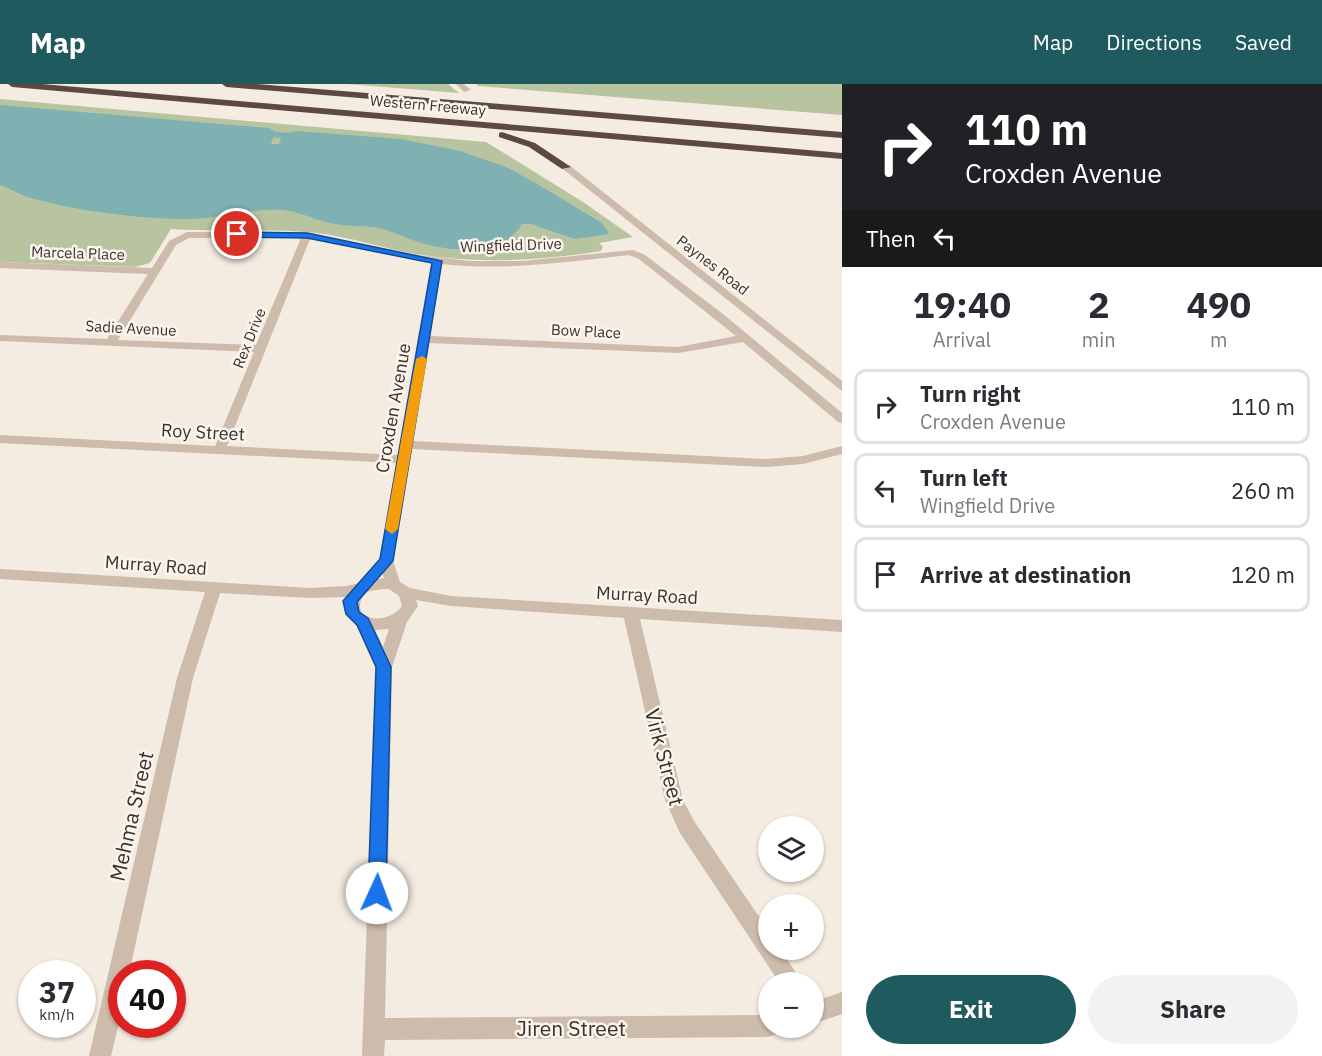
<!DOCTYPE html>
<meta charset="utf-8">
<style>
body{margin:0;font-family:"IBM Plex Sans",sans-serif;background:#f2f2f3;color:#2b2b33;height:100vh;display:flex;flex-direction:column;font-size:22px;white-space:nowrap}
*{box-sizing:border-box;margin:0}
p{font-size:20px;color:#7c7c81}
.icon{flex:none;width:33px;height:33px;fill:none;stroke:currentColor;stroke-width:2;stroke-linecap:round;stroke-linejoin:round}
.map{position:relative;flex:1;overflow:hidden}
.details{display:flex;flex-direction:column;background:#fff;width:480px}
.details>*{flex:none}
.guide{background:#202124;color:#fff;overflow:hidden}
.controls{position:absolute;left:758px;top:732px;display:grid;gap:12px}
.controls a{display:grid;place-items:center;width:66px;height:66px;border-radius:50%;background:#fff;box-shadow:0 2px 4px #0004;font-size:30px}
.speed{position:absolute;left:18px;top:876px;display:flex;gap:12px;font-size:30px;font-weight:700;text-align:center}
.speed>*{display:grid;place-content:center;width:78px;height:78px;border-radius:50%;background:#fff;box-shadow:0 2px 4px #0004;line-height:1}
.speed small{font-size:15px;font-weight:400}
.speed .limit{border:9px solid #d22;background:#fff;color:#111}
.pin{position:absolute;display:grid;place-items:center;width:51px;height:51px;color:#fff;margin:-26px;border:3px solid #fff;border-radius:50%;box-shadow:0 2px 6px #0007}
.me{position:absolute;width:66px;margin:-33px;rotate:2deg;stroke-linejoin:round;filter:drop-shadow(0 0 4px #0008)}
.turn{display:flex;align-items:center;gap:21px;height:126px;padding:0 24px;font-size:27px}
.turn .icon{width:78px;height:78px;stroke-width:2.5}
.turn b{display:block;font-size:42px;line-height:51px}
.then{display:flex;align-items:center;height:57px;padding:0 24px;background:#0003;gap:12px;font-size:22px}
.eta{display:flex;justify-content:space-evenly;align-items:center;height:102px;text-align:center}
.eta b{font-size:36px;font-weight:800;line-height:42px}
.button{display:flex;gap:12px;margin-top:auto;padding:12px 24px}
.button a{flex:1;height:69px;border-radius:36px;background:#1f5a5e;color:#fff;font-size:24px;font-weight:800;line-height:69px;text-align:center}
.button a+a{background:#f2f2f3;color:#2b2b33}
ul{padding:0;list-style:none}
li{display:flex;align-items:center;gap:18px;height:75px;margin:0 12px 9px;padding:0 12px;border:3px solid #e1e1e2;border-radius:12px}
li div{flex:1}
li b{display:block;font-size:22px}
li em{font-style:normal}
header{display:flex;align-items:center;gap:36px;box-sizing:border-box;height:84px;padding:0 30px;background:#1f5a5e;color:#fff}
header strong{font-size:28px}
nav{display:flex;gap:33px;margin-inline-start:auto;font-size:21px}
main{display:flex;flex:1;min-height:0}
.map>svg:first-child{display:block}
</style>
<header>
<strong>Map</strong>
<nav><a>Map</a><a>Directions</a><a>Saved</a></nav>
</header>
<main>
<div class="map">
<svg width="842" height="972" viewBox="0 0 842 972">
<rect width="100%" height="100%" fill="#f4ebe1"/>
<g fill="#b8c4a0">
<polygon points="347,0 448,0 459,9"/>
<polygon points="476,0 842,0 842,31 478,2"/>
<path d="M 0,15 L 486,58 L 583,118 L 633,153 L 599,159 L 603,163 L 601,167 C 539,177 477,180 415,170 C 382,164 350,153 317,149 C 268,144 220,148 171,145 L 150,179 L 135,183 L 0,178 Z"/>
</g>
<path fill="#7fb0b2" d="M 0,21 L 269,44 L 275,48 L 271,60 L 279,60 L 282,51 L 297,47 L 401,55 L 460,67 L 506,83 L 539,101 L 602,139 L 609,150 L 575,155 L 531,140 L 522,140 C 503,173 449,168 418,158 C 405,154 393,147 379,144 C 363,141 346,143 330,139 C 316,136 304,130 290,127 C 258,122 224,134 191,135 C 146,136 67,126 25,112 C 16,109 9,104 0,101 Z"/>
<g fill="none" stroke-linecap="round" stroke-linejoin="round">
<polygon fill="#7fb0b2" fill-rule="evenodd" points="248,46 308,50 313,53 308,56 244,51 243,49"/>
<g fill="#cdbbac" fill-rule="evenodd">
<polygon points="456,0 464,0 471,6 464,8"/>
<polygon points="563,81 569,81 842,297 842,307 563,85"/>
<path d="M 187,148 L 307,148 L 417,171 L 469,177 L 523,177 L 633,166 L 645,171 L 723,230 L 842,329 L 842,339 L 838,338 L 743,258 L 678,269 L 429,259 L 413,357 L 766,375 L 803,372 L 842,362 L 842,370 L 803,380 L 766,383 L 412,365 L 393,477 L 400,498 L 410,504 L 451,512 L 842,536 L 842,548 L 640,535 L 683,716 L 694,737 L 768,846 L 768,866 L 781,866 L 802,898 L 779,898 L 680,749 L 665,716 L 624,534 L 451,522 L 416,516 L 418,522 L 407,538 L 392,583 L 385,934 L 768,931 L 768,944 L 779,944 L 776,950 L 768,953 L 385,956 L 384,972 L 362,972 L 376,583 L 356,540 L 344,526 L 346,513 L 310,514 L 220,509 L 193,594 L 129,890 L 122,890 L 122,926 L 111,972 L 89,972 L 177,594 L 205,508 L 0,495 L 0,485 L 310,504 L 346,502 L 384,494 L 379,477 L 396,379 L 0,359 L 0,351 L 215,362 L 254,268 L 0,257 L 0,251 L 107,255 L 148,190 L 0,184 L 0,178 L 152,184 L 169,157 ZM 189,154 L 301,154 L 256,261 L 118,256 L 176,161 ZM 310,155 L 432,179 L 398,371 L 227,362 ZM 629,171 L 639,175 L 736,252 L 678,263 L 430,252 L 442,180 C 505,187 566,178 629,171 ZM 383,505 L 389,505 L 399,512 L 402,522 C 386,543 346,537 365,508 ZM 389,545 L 383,563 L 375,546 Z"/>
<polygon points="842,908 842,930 813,940 813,918"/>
</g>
<g fill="#5c4a42" fill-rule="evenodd">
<polygon points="8,0 42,0 842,69 842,75 12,3"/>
<polygon points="222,0 257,0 842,48 842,54 226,3"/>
<polygon points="502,48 535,59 571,83 562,85 529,63 499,53 499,49"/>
</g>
</g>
<polygon fill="#1a73e8" stroke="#114b97" stroke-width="1.5" points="234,148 307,149 442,177 393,477 357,518 359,528 368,534 391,583 386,809 384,815 377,817 371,815 368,809 376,583 357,541 346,530 343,517 380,475 432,179 307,154 237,153"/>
<polygon fill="#f59e0b" points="422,272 427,275 398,445 392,450 385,445 416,275"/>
<g text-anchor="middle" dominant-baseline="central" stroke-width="5" stroke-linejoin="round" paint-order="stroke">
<g font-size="15" fill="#3b302b" stroke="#fbf5ee">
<text transform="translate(428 21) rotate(5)">Western Freeway</text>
<text transform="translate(511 161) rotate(-2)">Wingfield Drive</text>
<text transform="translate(78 169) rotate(2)">Marcela Place</text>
<text transform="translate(713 181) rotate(38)">Paynes Road</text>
<text transform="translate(131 244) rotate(3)">Sadie Avenue</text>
<text transform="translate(586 247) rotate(3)">Bow Place</text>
<text transform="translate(249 254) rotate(-68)">Rex Drive</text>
</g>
<g font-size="18" fill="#3b302b" stroke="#fbf5ee">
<text transform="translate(393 324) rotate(-80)">Croxden Avenue</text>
<text transform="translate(203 348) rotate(3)">Roy Street</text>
<text transform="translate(156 481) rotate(4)">Murray Road</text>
<text transform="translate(647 511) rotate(3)">Murray Road</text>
</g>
<g font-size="21" fill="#3b302b" stroke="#fbf5ee">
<text transform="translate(665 673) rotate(75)">Virk Street</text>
<text transform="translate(131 732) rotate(-77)">Mehma Street</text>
<text x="571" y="944">Jiren Street</text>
</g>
</g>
</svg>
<div class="controls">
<a><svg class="icon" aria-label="layers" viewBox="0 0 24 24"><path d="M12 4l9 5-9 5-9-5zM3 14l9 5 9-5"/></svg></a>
<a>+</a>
<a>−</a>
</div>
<div class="speed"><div>37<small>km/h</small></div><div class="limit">40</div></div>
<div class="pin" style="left:237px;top:150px;background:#d93025"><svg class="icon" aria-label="arrive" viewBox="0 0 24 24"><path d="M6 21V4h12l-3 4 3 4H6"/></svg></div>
<svg class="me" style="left:377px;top:809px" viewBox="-20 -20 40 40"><circle r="19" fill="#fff"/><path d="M0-13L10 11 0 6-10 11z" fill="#1a73e8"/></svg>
</div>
<section class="details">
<div class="guide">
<div class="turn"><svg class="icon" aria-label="right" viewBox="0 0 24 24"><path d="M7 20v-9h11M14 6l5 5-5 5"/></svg><div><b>110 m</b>Croxden Avenue</div></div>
<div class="then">Then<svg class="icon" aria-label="left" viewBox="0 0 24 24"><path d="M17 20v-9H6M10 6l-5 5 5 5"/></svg></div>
</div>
<div class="eta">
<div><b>19:40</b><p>Arrival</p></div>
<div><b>2</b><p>min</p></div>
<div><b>490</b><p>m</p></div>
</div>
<ul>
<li><svg class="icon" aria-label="right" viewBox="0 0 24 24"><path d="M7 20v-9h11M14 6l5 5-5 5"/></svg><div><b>Turn right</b><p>Croxden Avenue</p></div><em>110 m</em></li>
<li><svg class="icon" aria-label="left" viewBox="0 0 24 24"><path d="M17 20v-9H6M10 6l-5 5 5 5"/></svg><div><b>Turn left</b><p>Wingfield Drive</p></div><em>260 m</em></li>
<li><svg class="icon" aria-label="arrive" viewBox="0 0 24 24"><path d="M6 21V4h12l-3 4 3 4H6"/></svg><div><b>Arrive at destination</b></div><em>120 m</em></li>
</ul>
<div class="button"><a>Exit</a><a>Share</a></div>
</section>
</main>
